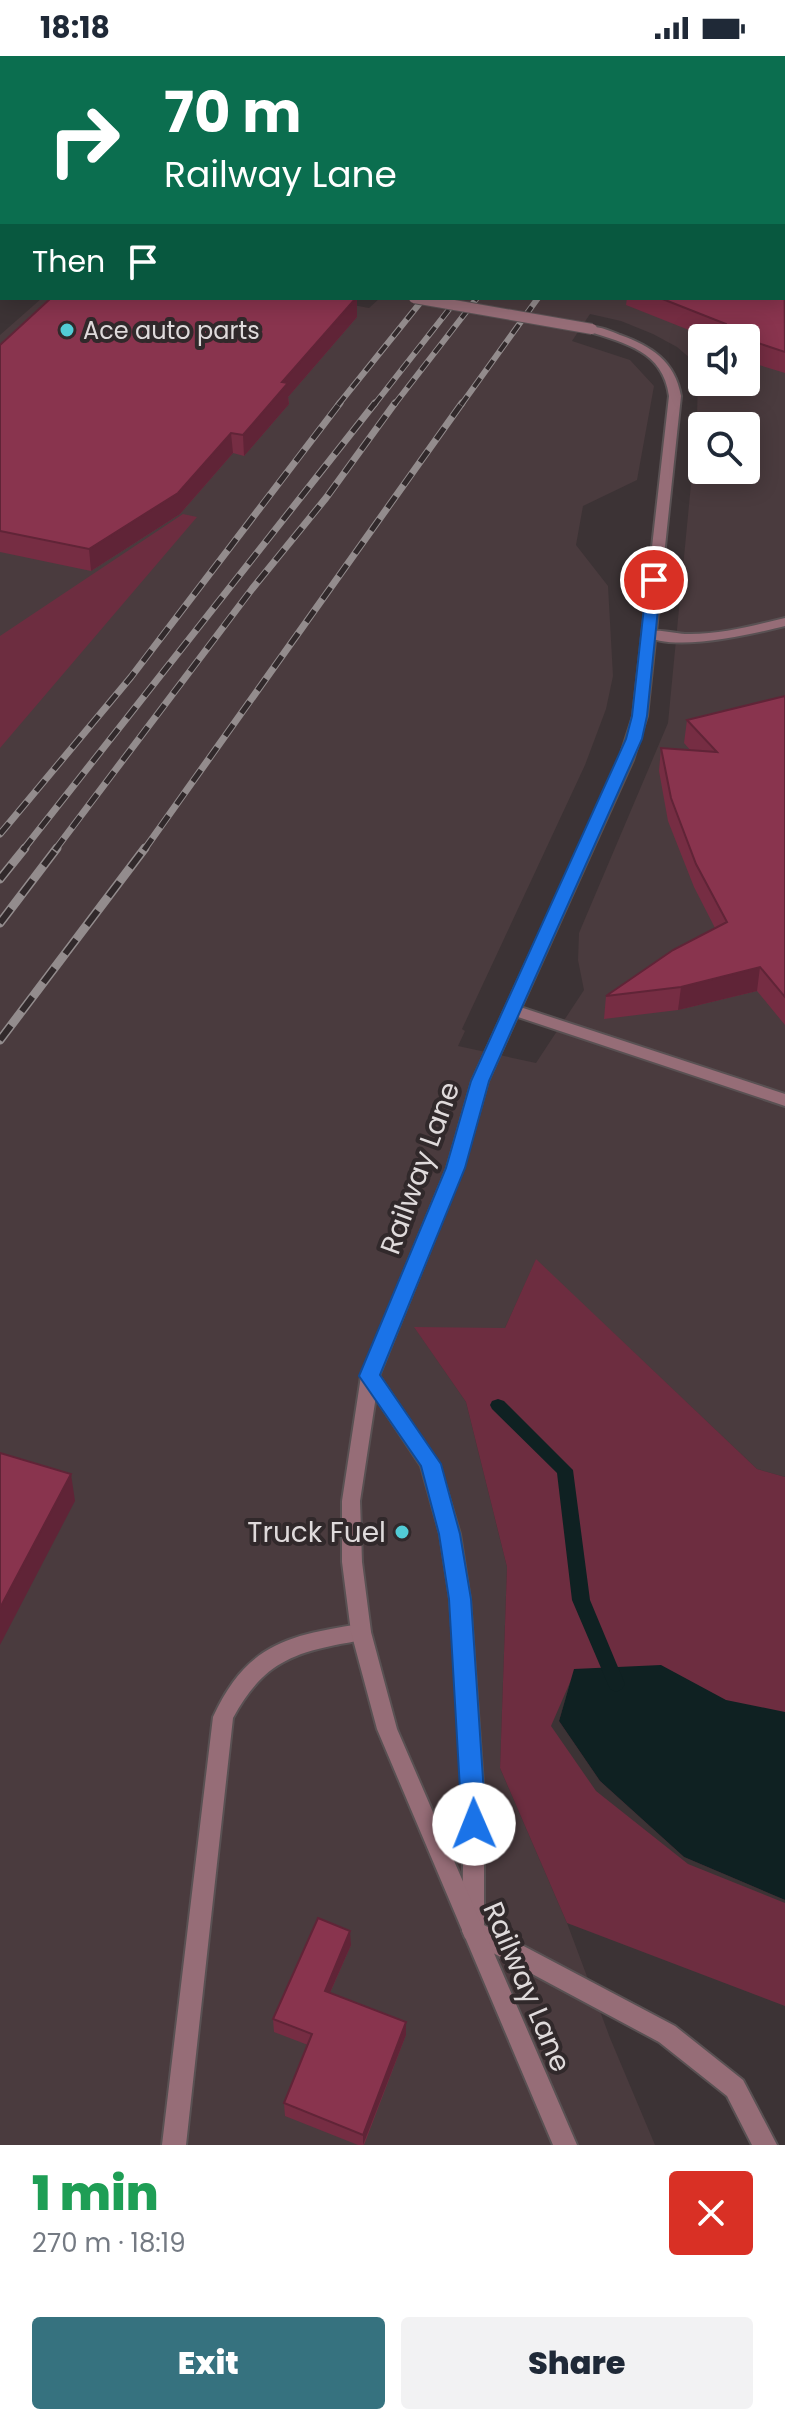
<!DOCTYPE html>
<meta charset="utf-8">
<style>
body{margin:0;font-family:Poppins,sans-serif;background:#f2f2f3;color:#1f2937;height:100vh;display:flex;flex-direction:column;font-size:30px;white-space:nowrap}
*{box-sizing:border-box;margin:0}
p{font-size:26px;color:#747a83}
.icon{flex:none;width:44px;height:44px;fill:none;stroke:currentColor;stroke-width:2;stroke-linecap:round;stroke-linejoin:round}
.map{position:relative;height:2089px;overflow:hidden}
.panel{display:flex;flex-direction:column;background:#fff;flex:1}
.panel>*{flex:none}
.hud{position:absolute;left:0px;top:0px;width:786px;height:244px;box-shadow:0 4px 20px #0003;background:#0b6e4f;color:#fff;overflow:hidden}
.controls{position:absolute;left:688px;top:268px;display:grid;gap:16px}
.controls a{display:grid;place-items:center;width:72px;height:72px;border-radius:8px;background:#fff;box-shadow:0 4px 20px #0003;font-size:40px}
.pin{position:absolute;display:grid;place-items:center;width:68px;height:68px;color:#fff;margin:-34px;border:4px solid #fff;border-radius:50%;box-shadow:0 2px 8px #0007}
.me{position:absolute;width:88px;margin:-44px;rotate:359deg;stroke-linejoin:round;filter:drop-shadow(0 0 6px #0008)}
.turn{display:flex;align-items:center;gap:28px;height:168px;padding:0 32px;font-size:36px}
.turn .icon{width:104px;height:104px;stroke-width:2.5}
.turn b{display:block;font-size:56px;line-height:68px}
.then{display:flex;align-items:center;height:76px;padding:0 32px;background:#0003;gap:16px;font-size:30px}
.round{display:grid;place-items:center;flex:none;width:84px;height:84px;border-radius:8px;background:#f2f2f3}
.headline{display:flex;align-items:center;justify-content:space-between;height:136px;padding:0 32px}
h1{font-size:48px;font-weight:800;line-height:60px;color:#1e9e55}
.cta{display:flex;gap:16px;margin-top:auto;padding:16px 32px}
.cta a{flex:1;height:92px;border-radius:8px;background:#36727f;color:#fff;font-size:32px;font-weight:800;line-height:92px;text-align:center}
.cta a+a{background:#f2f2f3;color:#1f2937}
.status{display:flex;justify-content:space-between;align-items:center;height:56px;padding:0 40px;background:#fff;direction:ltr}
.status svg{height:22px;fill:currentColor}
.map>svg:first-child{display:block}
</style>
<div class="status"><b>18:18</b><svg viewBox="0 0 49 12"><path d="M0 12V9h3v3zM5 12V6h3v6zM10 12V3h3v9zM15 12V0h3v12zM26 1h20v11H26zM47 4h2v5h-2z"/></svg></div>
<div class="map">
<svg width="785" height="2089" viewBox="0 0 785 2089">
<rect width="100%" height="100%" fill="#3c3335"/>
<path fill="#4a3b3e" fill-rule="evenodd" d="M 311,0 L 785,0 L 785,1421 L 757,1413 L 536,1204 L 505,1272 L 415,1272 L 466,1346 L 507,1511 L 500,1712 L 567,1867 L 610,1982 L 655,2089 L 0,2089 L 0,279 L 42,242 L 316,242 L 369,252 L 380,242 L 784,242 L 784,2 L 309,2 ZM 590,258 L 621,265 L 653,278 L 677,291 L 698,309 L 697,366 L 668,667 L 579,877 L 578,904 L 584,934 L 536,1007 L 458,990 L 465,975 L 462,973 L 585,709 L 606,653 L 613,620 L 608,530 L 576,489 L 583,450 L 637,424 L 654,330 L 630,304 L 572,285 ZM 702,282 L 746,282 L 746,326 L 702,326 ZM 702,370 L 746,370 L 746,414 L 702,414 Z"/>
<g fill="#6d2d40">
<polygon points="183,458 197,461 0,692 0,580"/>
<polygon points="536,1203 757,1413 785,1421 785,1844 684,1801 600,1725 559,1665 571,1624 551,1670 596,1735 688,1808 785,1847 785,1950 567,1867 500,1712 507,1511 466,1346 414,1271 505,1272"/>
</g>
<polygon fill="#0f2122" points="661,1609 726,1644 785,1656 785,1844 684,1801 600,1725 559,1665 574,1613"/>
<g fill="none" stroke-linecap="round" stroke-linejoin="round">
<polygon fill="#0f2122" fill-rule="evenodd" points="498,1343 504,1345 573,1414 590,1544 625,1628 622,1633 616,1636 610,1633 572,1544 557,1417 492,1353 490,1349 492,1345"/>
<g stroke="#595153" stroke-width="4">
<g id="lane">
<rect x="784" y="140" width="1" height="7"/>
<path d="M 785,562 L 785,570 C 753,578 670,598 643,578 C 653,571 672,577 685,578 C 719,579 752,570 785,562 Z"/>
<polygon points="514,949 785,1038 785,1050 509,958 506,954 509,950"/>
<polygon points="370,1313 376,1315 439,1408 460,1478 470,1543 484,1742 484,1869 675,1970 743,2024 777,2089 752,2089 727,2040 659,1986 465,1882 462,1875 464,1742 450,1543 440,1478 421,1410 361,1320 364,1315"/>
<path d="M 361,1568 L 368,1570 L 371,1576 L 368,1582 C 356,1586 343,1587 331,1590 C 281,1600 257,1618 233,1662 L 186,2089 L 162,2089 L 213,1661 C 246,1589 287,1579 361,1568 Z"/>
</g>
</g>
<g stroke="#595153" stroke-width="4">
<path id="street" d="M 588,271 C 599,270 610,275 620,279 C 651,290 675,305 681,340 L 647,660 L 633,704 L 488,1025 L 463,1112 L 379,1320 L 360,1445 L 362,1506 L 371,1576 L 397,1673 L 577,2089 L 553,2089 L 377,1673 L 351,1576 L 342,1506 L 342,1445 L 361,1320 L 447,1112 L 472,1025 L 619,704 L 633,660 L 669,340 C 663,295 626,288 588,275 Z"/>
</g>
<g stroke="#595153" stroke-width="4">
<polygon id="secondary" points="0,228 2,228 0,236"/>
</g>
<use href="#lane" fill="#966d77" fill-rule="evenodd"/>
<use href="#street" fill="#966d77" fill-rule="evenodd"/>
<use href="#secondary" fill="#cc8c9b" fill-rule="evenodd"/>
<g stroke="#938c8d" stroke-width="6">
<g id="rail-far2">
<polyline points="338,349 424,242"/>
<polyline points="374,349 458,242"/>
<polyline points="394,349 477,242"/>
<polyline points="461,349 538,242"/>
</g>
</g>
<g stroke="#938c8d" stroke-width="7">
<g id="rail-far1">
<polyline points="0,778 131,621 340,347"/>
<polyline points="23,794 375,347"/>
<polyline points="55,794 252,533 326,442 395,347"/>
<polyline points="144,794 462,347"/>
</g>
</g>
<g stroke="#938c8d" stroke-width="9">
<g id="rail">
<polyline points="0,823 25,792"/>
<polyline points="0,867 57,792"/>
<polyline points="0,984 145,792"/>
</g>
</g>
<use href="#rail-far2" stroke="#31292b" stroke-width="4" stroke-dasharray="11" stroke-linecap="butt"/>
<use href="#rail-far1" stroke="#31292b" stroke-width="5" stroke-dasharray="14" stroke-linecap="butt"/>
<use href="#rail" stroke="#31292b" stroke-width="6" stroke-dasharray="18" stroke-linecap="butt"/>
<g stroke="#595153" stroke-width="12" stroke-linecap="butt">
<polyline id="street-bridge" points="414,242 592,273"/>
</g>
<use href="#street-bridge" stroke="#966d77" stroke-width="10"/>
</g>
<g fill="#762d43">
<polygon points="785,159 785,317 746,305 746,282 709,282 626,249 627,242 784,242"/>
<polygon points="51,242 357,242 357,261 288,341 289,348 244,400 233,397 180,458 91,515 0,496 0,289"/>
<polygon points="785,640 785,969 757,935 678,954 604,963 606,940 715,872 694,831 668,765 659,715 661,692 691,695 684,687 687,664"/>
<polygon points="351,1889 330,1937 406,1966 406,1979 364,2089 358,2089 285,2060 284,2047 308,1989 274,1976 273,1963"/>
</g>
<g fill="#602437">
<polygon points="171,0 191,0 189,2 168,2"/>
<polygon points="0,128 2,146 0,148"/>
<polygon points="356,242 357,242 357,261 288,341 289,348 244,400 243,379 282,326"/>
<polygon points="231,377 233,397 180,458 91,515 89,493"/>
<polygon points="760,911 757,935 678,954 681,931"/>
<polygon points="71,1418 75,1445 0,1589 0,1552"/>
<polygon points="350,1875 351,1889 325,1948 325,1935"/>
<polygon points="406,1966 406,1979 363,2089 363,2079"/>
</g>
<g fill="#89344e" stroke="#602437" stroke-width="2">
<polygon points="0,0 171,0 168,2 2,2 2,128 0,128"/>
<polygon points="784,41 785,41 785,91 784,90"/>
<polygon points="784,159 785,296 746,283 746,282 729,278 726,268 660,242 784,242"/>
<polygon points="51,242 356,242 282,326 288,327 243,379 231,377 178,437 89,493 0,475 0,289"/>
<polygon points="785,640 785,941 760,911 681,931 606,940 673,894 727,866 696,808 671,742 661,692 717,696 687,664"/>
<polygon points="0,1397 71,1418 0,1552"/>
<polygon points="318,1862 350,1875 325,1935 406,1966 363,2079 284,2047 312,1978 273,1963"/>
</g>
<polygon fill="#1a73e8" stroke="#114b97" stroke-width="2" points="654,519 661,524 647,660 642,683 489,1025 465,1112 380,1319 441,1408 460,1478 471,1543 486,1768 482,1776 474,1779 465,1776 462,1768 449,1543 439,1478 421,1410 359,1320 446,1112 471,1025 626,683 632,660 647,524"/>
<g fill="#52ccd6" stroke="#31292b" stroke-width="3">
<circle cx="67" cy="274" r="8"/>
<circle cx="402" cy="1476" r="8"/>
</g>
<g text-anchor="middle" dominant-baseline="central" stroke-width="8" stroke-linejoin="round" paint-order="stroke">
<g font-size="24" fill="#dfdadb" stroke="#31292b" text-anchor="start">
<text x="83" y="274">Ace auto parts</text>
</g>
<g font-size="28" fill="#dfdadb" stroke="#31292b">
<text transform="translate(420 1112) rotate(-70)">Railway Lane</text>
<text transform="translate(527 1931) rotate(67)">Railway Lane</text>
</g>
<g font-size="28" fill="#dfdadb" stroke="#31292b" text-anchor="end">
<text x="386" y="1476">Truck Fuel</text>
</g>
</g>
</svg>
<div class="controls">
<a><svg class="icon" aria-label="sound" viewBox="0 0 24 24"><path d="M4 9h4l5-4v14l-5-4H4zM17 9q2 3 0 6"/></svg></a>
<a><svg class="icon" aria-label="search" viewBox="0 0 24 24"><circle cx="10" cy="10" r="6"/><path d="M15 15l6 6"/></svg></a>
</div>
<div class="pin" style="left:654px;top:524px;background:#d93025"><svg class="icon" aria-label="arrive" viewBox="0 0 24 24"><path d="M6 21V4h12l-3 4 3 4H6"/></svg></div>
<svg class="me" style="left:474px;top:1768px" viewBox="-20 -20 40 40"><circle r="19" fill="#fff"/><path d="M0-13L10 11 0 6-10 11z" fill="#1a73e8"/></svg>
<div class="hud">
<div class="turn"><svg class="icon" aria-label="right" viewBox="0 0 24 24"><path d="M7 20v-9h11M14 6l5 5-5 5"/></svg><div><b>70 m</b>Railway Lane</div></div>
<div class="then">Then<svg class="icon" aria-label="arrive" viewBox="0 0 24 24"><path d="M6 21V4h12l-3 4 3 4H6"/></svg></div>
</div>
</div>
<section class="panel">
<div class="headline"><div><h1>1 min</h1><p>270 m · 18:19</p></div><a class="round" style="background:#d93025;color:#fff"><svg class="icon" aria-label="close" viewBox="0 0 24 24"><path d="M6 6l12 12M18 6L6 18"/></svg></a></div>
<div class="cta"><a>Exit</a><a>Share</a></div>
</section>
